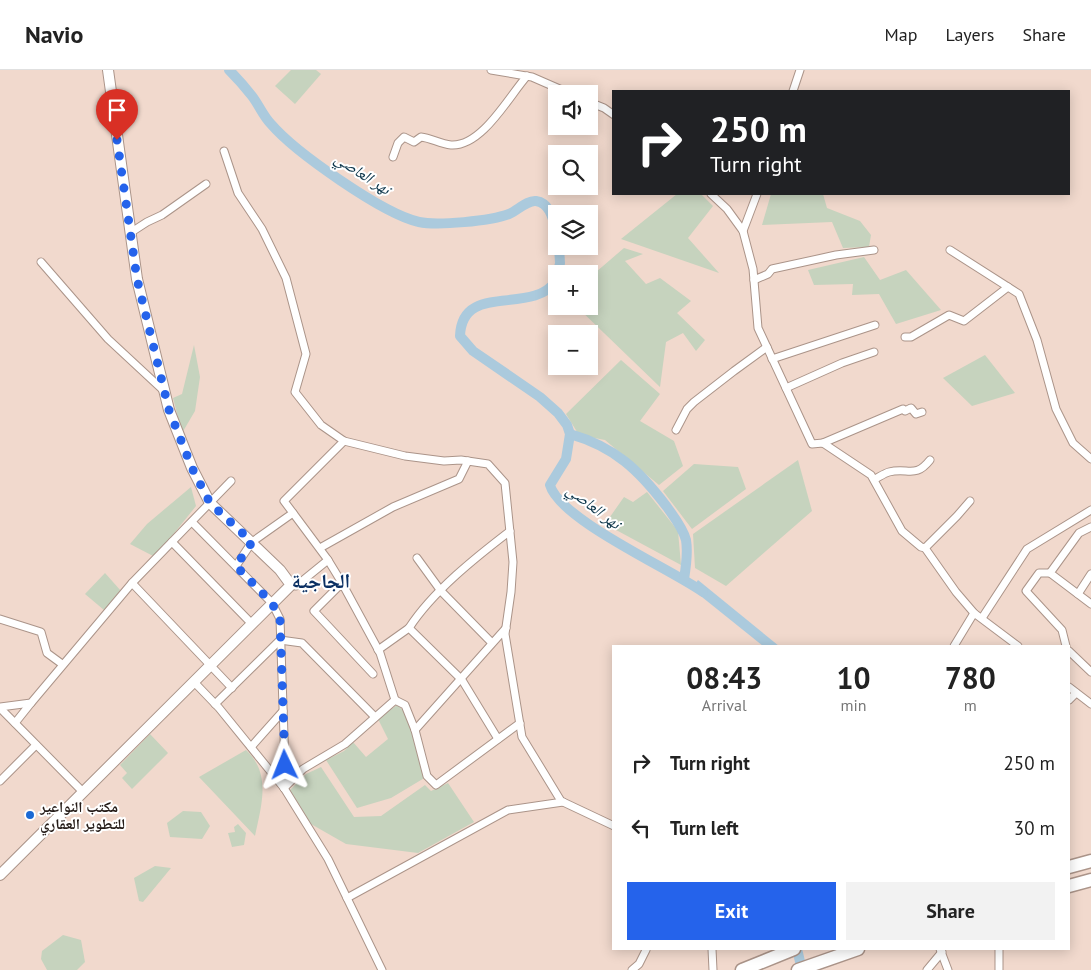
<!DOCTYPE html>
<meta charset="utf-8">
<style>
body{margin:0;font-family:"PT Sans","Noto Naskh Arabic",sans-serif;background:#f2f2f2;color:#222;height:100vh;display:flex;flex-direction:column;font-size:19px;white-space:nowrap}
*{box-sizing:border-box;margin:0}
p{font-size:16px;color:#767676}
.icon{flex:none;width:28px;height:28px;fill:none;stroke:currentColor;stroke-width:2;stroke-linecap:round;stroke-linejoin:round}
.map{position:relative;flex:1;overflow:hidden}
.panel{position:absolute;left:612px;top:575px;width:458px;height:305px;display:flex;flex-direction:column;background:#fff;border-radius:0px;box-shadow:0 2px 12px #0003}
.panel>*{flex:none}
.banner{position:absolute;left:612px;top:20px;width:458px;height:105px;border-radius:0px;box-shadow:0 2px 12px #0003;background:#202124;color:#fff;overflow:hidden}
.buttons{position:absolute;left:548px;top:15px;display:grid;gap:10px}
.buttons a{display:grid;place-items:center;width:50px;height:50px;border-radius:0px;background:#fff;box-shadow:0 2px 12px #0003;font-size:25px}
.pin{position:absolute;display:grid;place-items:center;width:42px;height:42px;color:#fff;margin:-51px -21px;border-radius:50% 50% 50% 0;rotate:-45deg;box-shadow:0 0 5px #0007}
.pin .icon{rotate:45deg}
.me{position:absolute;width:55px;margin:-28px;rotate:358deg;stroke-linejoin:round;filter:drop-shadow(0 0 4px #0008)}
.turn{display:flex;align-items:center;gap:18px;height:105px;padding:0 15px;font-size:22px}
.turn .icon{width:65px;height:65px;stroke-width:2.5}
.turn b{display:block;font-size:35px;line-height:42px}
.eta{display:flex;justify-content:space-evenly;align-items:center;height:85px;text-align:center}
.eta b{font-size:30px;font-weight:700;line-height:35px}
.primary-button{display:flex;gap:10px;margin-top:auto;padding:10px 15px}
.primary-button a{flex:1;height:58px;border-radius:0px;background:#2563eb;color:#fff;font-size:20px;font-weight:700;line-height:58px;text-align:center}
.primary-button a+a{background:#f2f2f2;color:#222}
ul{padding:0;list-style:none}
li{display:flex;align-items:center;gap:15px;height:65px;padding:0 15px}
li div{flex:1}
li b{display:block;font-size:19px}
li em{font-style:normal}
header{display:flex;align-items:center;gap:30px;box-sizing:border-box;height:70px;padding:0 25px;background:#fff;border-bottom:1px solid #e0e0e0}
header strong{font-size:24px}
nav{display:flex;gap:28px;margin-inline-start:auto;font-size:18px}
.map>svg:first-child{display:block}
</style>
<header>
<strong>Navio</strong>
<nav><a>Map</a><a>Layers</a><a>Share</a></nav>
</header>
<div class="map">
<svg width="1091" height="900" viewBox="0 0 1091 900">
<rect width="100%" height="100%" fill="#f1d9cd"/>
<g fill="#c6d3be">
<polygon points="291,0 316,0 321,4 295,34 275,16"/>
<polygon points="677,124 701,124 713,136 688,168 719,203 621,169"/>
<polygon points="771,124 823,124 827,138 860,151 871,165 869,177 843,178 832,152 762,155"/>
<polygon points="624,178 643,184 625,191 646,214 660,208 691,231 677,243 705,270 696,281 683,263 666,272 660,317 576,236 589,236 589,208"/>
<polygon points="864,187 880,210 906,200 941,240 896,254 879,224 852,225 853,214 814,215 808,200"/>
<polygon points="194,275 200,307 195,341 182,363 173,328 182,324"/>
<polygon points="985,285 1015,323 972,336 943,308"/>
<polygon points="621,290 660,324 640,351 674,371 683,396 659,415 605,370 579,365 566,344"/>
<polygon points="798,390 812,441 726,516 695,498 693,464"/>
<polygon points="694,394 738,397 746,419 692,459 663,421"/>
<polygon points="191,417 196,436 155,487 130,474 147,454"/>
<polygon points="647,422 678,461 681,495 605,454 624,427 633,432"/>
<polygon points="105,503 121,521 104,540 85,524"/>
<path d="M 397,635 C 414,646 420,687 426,707 L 391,728 L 357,738 L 326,690 L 344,681 L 353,672 L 366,687 L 388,669 L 378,649 Z"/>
<polygon points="150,664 168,683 132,719 122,708 127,703 120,695"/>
<path d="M 246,680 C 272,704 261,736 255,766 L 199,707 Z"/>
<polygon points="321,697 354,747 381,746 425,715 431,721 448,713 474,752 418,783 346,774 311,754 290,720 306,704"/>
<polygon points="183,741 201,742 210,756 202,769 170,767 167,753"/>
<polygon points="238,754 246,763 244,775 232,777 228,763 235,762 234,757"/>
<polygon points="155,796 171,798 143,832 139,831 134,808"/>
<polygon points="63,865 81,870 85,892 77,900 47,900 41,889 42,881"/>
</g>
<polygon fill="#abcadd" points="698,510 779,576 763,576 692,519"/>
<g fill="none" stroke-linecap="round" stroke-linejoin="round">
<g stroke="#abcadd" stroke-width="10">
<path d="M 229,0 C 237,8 245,17 252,26 C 259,35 263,46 271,54 C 295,82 383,144 419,152 C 437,156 491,151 509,144 C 517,141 527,130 536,131 C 550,133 553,149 556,160"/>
<polyline points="558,204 560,193 559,176"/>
<path d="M 556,211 C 532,246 462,211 460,266 L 473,281 L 540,327 L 558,343 L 567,355 L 570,364 L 566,389 L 550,415 C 560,450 671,499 703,522"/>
<path d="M 570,364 C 615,377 639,400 667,437 C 674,447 683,458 686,470 C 688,482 686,497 684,509"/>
<polyline points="797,879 802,900"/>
</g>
<g stroke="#ab9489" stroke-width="9">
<g id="street">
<polyline points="491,0 532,7 571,24"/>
<polyline points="793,21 800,0"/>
<polyline points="589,32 604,38 614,45"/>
<polyline points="224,81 238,123 262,159 286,208 306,284 295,322 321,355 344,371"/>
<path d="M 393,87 L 398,73 L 404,67 L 414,72 L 421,67 C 431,68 440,74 451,75 C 482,77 509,26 527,6"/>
<polyline points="711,124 727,139 743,161 753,199 758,258 812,374 823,373 871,405 902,461 921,477 925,478 956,522 974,543 1018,576"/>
<polyline points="743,161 757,124"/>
<polyline points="130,163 147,152 162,145 206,114"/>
<polyline points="950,180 1019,224 1037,270 1056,339 1073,373 1091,389"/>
<polyline points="41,192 108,269 164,321"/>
<polyline points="754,210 768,204 772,199 836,185 874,180"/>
<polyline points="905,267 911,267 949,245 964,251 1008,217"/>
<polyline points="772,289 875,255"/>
<polyline points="786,318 842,293 874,282"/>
<polyline points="676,360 687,339 694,332 734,301 767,277"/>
<polyline points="823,373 903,339 905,341 911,338 916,344 922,342"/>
<path d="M 875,409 C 879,407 885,403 889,402 C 908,397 915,409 930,390"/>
<polyline points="293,443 328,490"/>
<polyline points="192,452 272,533 280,549 285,695 284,718"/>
<polyline points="1091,457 1079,463 1050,503 1091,534"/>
<polyline points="172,472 252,554"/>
<polyline points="320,478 393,437 459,409 468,391"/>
<polyline points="925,478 957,446 970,431"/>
<polyline points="417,488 441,521 491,572"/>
<polyline points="236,496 252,472 293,443 284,431 344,371 405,386 444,391 461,390 488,394 505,413 513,492 511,522 505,564 522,667 561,731 614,756"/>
<polyline points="1050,503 1039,503 1026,521 1062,560 1066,576"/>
<polyline points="132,513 232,618"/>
<polyline points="342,513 314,541 373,604"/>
<polyline points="291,515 296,516 328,490 342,513 380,583 395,630"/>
<polyline points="1078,524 1091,504"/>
<polyline points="982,548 1027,479 1091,440"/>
<polyline points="0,549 41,562 47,583 62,594"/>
<path d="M 409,558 C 433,521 476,487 510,461"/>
<polyline points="954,576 974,543"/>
<polyline points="378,580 409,558 462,610 498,669"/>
<polyline points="1069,581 1091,602"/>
<polyline points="194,612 219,638 284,718 328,789 382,900"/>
<polyline points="1069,617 1091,634"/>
<polyline points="1069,630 1076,623"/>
<polyline points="215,634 280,570 302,573 375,647"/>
<polyline points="0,637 31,633 132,513 231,411"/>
<polyline points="0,638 83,722"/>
<polyline points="15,653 31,633"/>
<polyline points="415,660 506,558"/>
<polyline points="251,677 283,641"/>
<polyline points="0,711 36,675"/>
<polyline points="284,718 303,699 345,674 395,630 405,635 415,660 427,706 436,715 520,653"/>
<polyline points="347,828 508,740 563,732"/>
<polyline points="712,879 713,900"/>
<polyline points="940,879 948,900"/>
<polyline points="632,900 639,894 646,880"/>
<polyline points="927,900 942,882"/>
<polyline points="999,900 999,879"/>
</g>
</g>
<g stroke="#ab9489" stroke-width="12">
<polyline id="secondary" points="0,805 291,515 280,500 210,433 192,398 169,340 137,209 108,0"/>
</g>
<g stroke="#ab9489" stroke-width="15">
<g id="highway">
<polyline points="1069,797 1091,791"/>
<polyline points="1069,816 1091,810"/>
<polyline points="742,900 794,879"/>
<polyline points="798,900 858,879"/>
</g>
</g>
<use href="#street" stroke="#fff" stroke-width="7"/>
<use href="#secondary" stroke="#fff" stroke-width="10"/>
<use href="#highway" stroke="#fff" stroke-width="12"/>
</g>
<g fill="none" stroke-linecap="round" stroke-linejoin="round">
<polyline stroke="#2563eb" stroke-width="9" stroke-dasharray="0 16.2" points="117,70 137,209 169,340 192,398 210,433 252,472 236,496 272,533 280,549 285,695"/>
</g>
<circle fill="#1b69d4" stroke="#fff" stroke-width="2" cx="30" cy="745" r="5"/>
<g text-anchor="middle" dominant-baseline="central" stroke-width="4" stroke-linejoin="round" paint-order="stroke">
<g font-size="15" font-weight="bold" fill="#251c18" stroke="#fff" text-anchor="start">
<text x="40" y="736">مكتب النواعير<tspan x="40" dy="17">للتطوير العقاري</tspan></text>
</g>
<g font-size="16" font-style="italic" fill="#0c354a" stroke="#fff">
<text transform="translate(363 103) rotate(33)">نهر العاصي</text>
<text transform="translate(594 436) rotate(37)">نهر العاصي</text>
</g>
<g font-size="20" font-weight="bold" fill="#0b3063" stroke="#fff">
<text x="321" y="511">الجاجية</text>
</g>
</g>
</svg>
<div class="buttons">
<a><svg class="icon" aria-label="sound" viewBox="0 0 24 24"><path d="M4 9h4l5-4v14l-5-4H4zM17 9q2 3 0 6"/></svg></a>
<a><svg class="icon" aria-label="search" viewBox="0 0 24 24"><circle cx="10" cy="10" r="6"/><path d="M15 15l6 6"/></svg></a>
<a><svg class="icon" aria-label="layers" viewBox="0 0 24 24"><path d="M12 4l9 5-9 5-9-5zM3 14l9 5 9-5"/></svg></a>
<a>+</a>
<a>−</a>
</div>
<div class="pin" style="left:117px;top:70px;background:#d93025"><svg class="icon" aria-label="arrive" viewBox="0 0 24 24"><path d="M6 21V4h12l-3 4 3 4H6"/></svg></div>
<svg class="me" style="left:285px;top:695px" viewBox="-20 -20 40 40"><path d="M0-17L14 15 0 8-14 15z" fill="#2563eb" stroke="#fff" stroke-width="4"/></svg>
<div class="banner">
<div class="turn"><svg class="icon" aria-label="right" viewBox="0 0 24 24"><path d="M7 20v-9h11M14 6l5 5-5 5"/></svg><div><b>250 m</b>Turn right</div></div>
</div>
<section class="panel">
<div class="eta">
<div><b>08:43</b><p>Arrival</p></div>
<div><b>10</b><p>min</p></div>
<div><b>780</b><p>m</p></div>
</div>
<ul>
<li><svg class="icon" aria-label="right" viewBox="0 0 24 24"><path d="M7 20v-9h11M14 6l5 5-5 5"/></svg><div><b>Turn right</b></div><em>250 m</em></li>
<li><svg class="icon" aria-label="left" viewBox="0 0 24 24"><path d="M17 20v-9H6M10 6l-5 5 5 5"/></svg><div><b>Turn left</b></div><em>30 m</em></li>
</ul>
<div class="primary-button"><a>Exit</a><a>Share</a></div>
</section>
</div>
